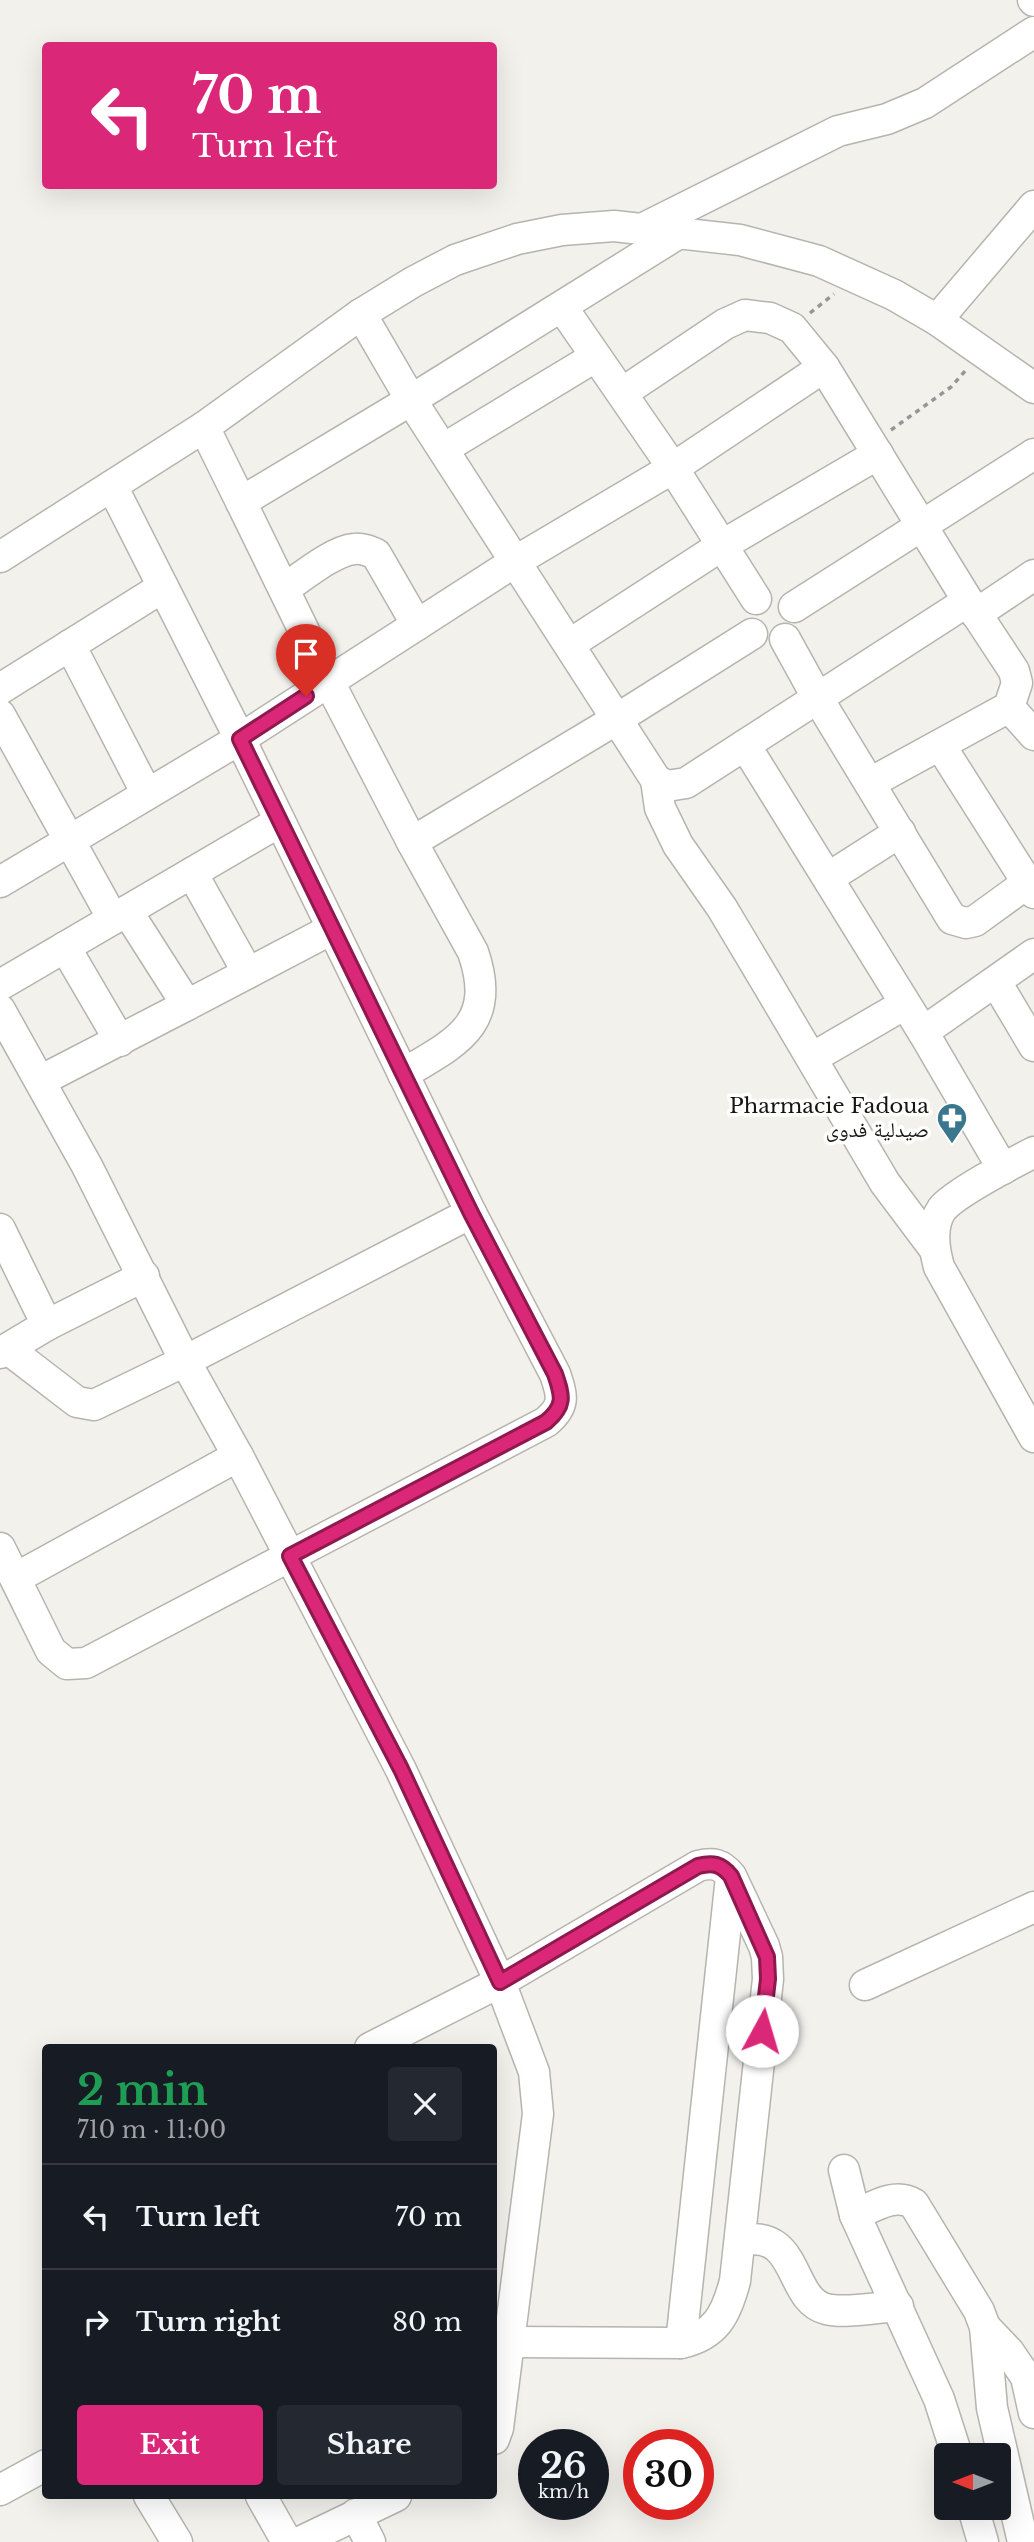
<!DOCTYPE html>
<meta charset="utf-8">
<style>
body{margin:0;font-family:"Libre Baskerville","Noto Naskh Arabic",serif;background:#242831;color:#f1f3f6;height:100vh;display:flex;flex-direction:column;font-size:26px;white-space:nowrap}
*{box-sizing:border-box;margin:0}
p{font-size:23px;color:#9ea1a6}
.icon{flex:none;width:38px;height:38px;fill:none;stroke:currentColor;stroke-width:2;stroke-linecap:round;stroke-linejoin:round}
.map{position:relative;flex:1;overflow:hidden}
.side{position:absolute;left:42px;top:2044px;width:455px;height:455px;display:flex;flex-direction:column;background:#171b24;border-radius:7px;box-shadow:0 7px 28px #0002}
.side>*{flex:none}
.guide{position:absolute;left:42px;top:42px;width:455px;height:147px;border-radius:7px;box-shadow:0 7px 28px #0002;background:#db2777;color:#fff;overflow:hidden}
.needle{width:46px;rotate:270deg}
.buttons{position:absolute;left:934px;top:2443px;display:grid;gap:14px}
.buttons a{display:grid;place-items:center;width:77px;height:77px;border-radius:7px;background:#171b24;box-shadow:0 7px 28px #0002;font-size:35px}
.speed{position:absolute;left:518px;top:2429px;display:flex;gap:14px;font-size:35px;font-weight:700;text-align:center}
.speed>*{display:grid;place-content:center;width:91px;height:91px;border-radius:50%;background:#171b24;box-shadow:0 7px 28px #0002;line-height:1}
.speed small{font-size:18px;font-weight:400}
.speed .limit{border:10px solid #d22;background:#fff;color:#111}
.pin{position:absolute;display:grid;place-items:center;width:60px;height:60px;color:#fff;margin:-72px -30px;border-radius:50% 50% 50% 0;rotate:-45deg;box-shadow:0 0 7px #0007}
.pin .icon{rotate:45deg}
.me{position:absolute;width:77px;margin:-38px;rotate:6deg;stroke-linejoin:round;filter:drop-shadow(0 0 5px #0008)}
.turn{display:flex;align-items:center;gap:24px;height:147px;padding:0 35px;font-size:32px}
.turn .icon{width:91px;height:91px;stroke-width:2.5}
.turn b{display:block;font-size:49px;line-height:60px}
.round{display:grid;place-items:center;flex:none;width:74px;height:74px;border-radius:7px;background:#242831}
.headline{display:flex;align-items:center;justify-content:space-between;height:119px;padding:0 35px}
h1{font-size:42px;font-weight:700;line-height:52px;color:#1e9e55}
.primary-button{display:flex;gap:14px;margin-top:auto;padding:14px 35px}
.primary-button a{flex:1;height:80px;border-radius:7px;background:#db2777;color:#fff;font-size:28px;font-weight:700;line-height:80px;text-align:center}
.primary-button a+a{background:#242831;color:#f1f3f6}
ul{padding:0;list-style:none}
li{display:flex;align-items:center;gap:21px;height:105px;padding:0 35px;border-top:2px solid #363941}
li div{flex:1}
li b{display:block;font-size:26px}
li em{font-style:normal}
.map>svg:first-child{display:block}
</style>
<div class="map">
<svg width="1034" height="2542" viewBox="0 0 1034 2542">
<rect width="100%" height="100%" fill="#f3f1ec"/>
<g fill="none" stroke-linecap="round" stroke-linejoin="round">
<g stroke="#b5b4ae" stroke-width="33">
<g id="minor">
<polyline points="1033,0 1034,1"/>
<polyline points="642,229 838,131 887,119 925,103 1034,32"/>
<polyline points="562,307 673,468 756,599"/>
<polyline points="361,314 411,400 656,780 667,786 686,783 968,601"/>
<polyline points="937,320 1034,206"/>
<polyline points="622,393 725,324 745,315 770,318 792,328 824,367"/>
<polyline points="204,427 241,502 411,400 679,233"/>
<polyline points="443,449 595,357"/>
<polyline points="241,502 329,682 412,842 617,719 752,634"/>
<polyline points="0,557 204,427 361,314 413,282 455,260 517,239 562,230 614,226 740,240 819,261 894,295 937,320 1034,388"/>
<path d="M 284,589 C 302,577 333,551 354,549 C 362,548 369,551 376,554 L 417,625"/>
<polyline points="794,607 1034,454"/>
<polyline points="976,614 1034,575"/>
<polyline points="785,639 817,697 952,919 966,923 975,921 1026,884"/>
<polyline points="570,644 721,546 878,454"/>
<polyline points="70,645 147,794"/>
<polyline points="0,689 163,587"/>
<polyline points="1009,707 1034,735"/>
<polyline points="0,715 113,919"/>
<polyline points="745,745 923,1032"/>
<polyline points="940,745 1034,893"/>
<polyline points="656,780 660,808 678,845 722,908 765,980 885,1183 933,1247"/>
<polyline points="192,873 248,973"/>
<polyline points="828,878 900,832"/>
<polyline points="0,882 240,739 516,561 673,468 824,367 968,601 1014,671 1017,683 1009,707 870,783"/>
<polyline points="65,947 120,1041"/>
<polyline points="996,982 1034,1046"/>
<polyline points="0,985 279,822"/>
<polyline points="187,1005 332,929"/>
<polyline points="0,1010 87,1166 185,1361 238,1456 401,1770 500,1982 534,2072 538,2114 498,2428 494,2439"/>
<polyline points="812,1058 905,1004"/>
<path d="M 403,1074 C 457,1042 498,1024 473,952 L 412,842"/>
<polyline points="40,1081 187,1005 127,911"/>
<path d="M 1034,1152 C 1013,1163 955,1193 942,1209 C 930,1226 934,1249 939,1267 L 1034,1437"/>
<polyline points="1003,1169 923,1032 1034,954"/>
<polyline points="0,1229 47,1325"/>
<polyline points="8,1349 77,1402 94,1405 185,1361 471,1213"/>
<polyline points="0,1353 47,1325 144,1276"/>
<path d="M 0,1548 L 51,1651 L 67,1664 L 86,1663 L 546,1422 C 565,1406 563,1397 555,1374 L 471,1213 L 240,739 L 112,486"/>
<polyline points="16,1578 238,1456"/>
<polyline points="865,1985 1034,1907"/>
<path d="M 370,2048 L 500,1982 L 698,1866 C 713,1862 721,1864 731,1876 L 764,1946 L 767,1957 L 768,1979 L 735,2281 C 726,2315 716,2335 681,2343 L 509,2342"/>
<polyline points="844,2170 855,2215 939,2399 957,2455"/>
<path d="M 855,2215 C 873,2207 895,2192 914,2204 L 979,2311 L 985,2327 L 992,2408 L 1023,2542"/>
<path d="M 740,2241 C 800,2227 788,2300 826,2309 C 845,2314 878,2307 898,2306"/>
<polyline points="985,2327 1009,2352 1026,2377 1034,2413"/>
<polyline points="681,2343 731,1877"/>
<polyline points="0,2490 46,2465"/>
<polyline points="149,2496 177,2542"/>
<polyline points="261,2496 287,2542"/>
<polyline points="973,2508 983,2542"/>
<polyline points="356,2514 370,2542"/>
<polyline points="300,2542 396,2496"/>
</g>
</g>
<g stroke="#979693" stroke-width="3.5" stroke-dasharray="5 5" stroke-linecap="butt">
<polyline points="810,313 834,294"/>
<polyline points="891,430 951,387 966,370"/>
</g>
<use href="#minor" stroke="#fff" stroke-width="30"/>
</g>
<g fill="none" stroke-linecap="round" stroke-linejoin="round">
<g stroke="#8e194d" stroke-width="18">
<path id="route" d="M 306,696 L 240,739 L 471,1213 L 555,1374 C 563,1397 565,1406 546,1422 L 290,1556 L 401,1769 L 500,1982 L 698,1866 C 713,1862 721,1864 731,1876 L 767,1957 L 768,1979 L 762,2031"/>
</g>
<use href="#route" stroke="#db2777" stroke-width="12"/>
</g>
<defs>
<g id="pharmacy-pin" transform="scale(1.575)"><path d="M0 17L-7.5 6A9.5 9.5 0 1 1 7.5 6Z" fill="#3a768e" stroke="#fffffe"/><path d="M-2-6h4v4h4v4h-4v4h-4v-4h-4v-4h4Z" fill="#fff"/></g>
</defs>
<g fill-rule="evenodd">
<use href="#pharmacy-pin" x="952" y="1118"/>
</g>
<g text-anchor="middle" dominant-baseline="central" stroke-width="7" stroke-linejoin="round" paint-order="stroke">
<g font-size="21" fill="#161614" stroke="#fffffe" text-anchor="end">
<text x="929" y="1106">Pharmacie Fadoua<tspan x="929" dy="24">صيدلية فدوى</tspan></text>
</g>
</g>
</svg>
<div class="buttons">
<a><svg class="needle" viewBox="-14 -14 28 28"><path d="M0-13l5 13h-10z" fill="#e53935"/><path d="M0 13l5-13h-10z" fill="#9ea1a6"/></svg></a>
</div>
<div class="speed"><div>26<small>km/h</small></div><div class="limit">30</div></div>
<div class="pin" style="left:306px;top:696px;background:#d93025"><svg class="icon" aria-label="arrive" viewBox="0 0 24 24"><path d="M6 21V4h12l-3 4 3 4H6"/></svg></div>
<svg class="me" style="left:762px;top:2031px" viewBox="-20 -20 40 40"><circle r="19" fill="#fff"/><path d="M0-13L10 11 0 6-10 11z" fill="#db2777"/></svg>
<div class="guide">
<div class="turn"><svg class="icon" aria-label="left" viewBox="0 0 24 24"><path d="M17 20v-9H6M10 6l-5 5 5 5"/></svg><div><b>70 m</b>Turn left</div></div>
</div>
<section class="side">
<div class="headline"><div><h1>2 min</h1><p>710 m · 11:00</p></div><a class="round"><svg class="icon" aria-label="close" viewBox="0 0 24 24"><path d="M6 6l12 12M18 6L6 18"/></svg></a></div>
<ul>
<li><svg class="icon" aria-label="left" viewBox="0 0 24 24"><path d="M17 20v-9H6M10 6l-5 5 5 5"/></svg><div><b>Turn left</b></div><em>70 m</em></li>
<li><svg class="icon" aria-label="right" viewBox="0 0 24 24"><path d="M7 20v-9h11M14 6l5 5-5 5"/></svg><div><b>Turn right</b></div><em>80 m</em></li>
</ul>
<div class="primary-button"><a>Exit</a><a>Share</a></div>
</section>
</div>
